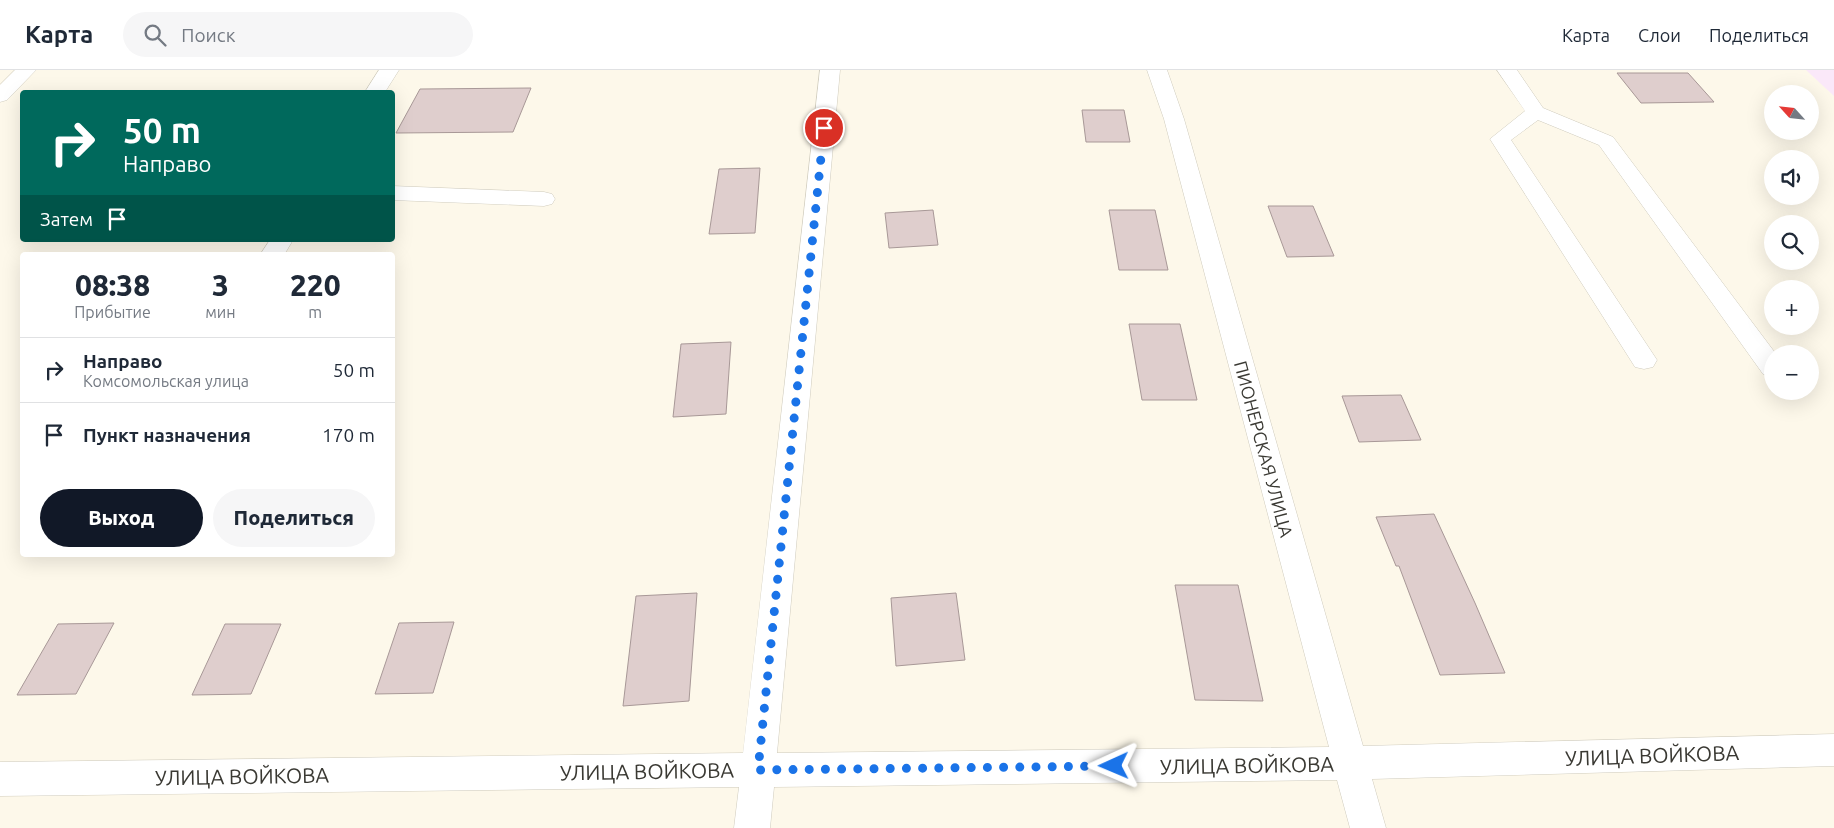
<!DOCTYPE html>
<html lang="ru">
<meta charset="utf-8">
<style>
body{margin:0;font-family:Ubuntu,sans-serif;background:#f6f6f7;color:#1f2937;height:100vh;display:flex;flex-direction:column;font-size:19px;white-space:nowrap}
*{box-sizing:border-box;margin:0}
p{font-size:16px;color:#747a83}
.icon{flex:none;width:28px;height:28px;fill:none;stroke:currentColor;stroke-width:2;stroke-linecap:round;stroke-linejoin:round}
.map{position:relative;flex:1;overflow:hidden}
.side{position:absolute;left:20px;top:182px;width:375px;height:305px;display:flex;flex-direction:column;background:#fff;border-radius:5px;box-shadow:0 5px 20px #0002}
.side>*{flex:none}
.top-card{position:absolute;left:20px;top:20px;width:375px;height:152px;border-radius:5px;box-shadow:0 5px 20px #0002;background:#00695c;color:#fff;overflow:hidden}
.needle{width:32px;rotate:297deg}
.fabs{position:absolute;left:1764px;top:15px;display:grid;gap:10px}
.fabs a{display:grid;place-items:center;width:55px;height:55px;border-radius:50%;background:#fff;box-shadow:0 5px 20px #0002;font-size:25px}
.pin{position:absolute;display:grid;place-items:center;width:42px;height:42px;color:#fff;margin:-21px;border:2px solid #fff;border-radius:50%;box-shadow:0 1px 5px #0007}
.me{position:absolute;width:55px;margin:-28px;rotate:269deg;stroke-linejoin:round;filter:drop-shadow(0 0 4px #0008)}
.turn{display:flex;align-items:center;gap:18px;height:105px;padding:0 20px;font-size:22px}
.turn .icon{width:65px;height:65px;stroke-width:2.5}
.turn b{display:block;font-size:35px;line-height:42px}
.then{display:flex;align-items:center;height:48px;padding:0 20px;background:#0003;gap:10px;font-size:19px}
.eta{display:flex;justify-content:space-evenly;align-items:center;height:85px;text-align:center}
.eta b{font-size:30px;font-weight:800;line-height:35px}
.button{display:flex;gap:10px;margin-top:auto;padding:10px 20px}
.button a{flex:1;height:58px;border-radius:30px;background:#111827;color:#fff;font-size:20px;font-weight:800;line-height:58px;text-align:center}
.button a+a{background:#f6f6f7;color:#1f2937}
ul{padding:0;list-style:none}
li{display:flex;align-items:center;gap:15px;height:65px;padding:0 20px;border-top:1px solid #e0e1e3}
li div{flex:1}
li b{display:block;font-size:19px}
li em{font-style:normal}
header{display:flex;align-items:center;gap:30px;box-sizing:border-box;height:70px;padding:0 25px;background:#fff;border-bottom:1px solid #e0e1e3}
header strong{font-size:24px}
nav{display:flex;gap:28px;margin-inline-start:auto;font-size:18px}
.search{width:350px;height:45px;background:#f6f6f7;display:flex;align-items:center;gap:12px;box-sizing:border-box;padding:0 18px;border-radius:28px;color:#747a83;font-size:19px}
.map>svg:first-child{display:block}
</style>
<header>
<strong>Карта</strong>
<div class="search"><svg class="icon" aria-label="search" viewBox="0 0 24 24"><circle cx="10" cy="10" r="6"/><path d="M15 15l6 6"/></svg>Поиск</div>
<nav><a>Карта</a><a>Слои</a><a>Поделиться</a></nav>
</header>
<div class="map">
<svg width="1834" height="758" viewBox="0 0 1834 758">
<rect width="100%" height="100%" fill="#fdf8ea"/>
<polygon fill="#fae8f9" points="1806,0 1834,0 1834,26"/>
<g fill="#dfcecd" stroke="#a89897">
<polygon points="1617,3 1688,3 1714,32 1641,33"/>
<polygon points="531,18 513,62 396,63 420,19"/>
<polygon points="1082,40 1124,40 1130,72 1086,72"/>
<polygon points="760,98 755,163 709,164 719,99"/>
<polygon points="1268,136 1313,136 1334,186 1287,187"/>
<polygon points="933,140 938,175 889,178 885,143"/>
<polygon points="1109,140 1155,140 1168,200 1119,200"/>
<polygon points="1129,254 1180,254 1197,330 1142,330"/>
<polygon points="731,272 726,344 673,347 681,274"/>
<polygon points="1401,325 1421,370 1359,372 1342,326"/>
<polygon points="1434,444 1475,533 1505,603 1440,605 1399,496 1396,496 1376,447"/>
<polygon points="1175,515 1238,515 1263,631 1195,630"/>
<polygon points="697,523 689,631 623,636 636,526"/>
<polygon points="956,523 965,590 896,596 891,528"/>
<polygon points="454,552 433,623 375,624 399,553"/>
<polygon points="114,553 76,624 17,625 58,554"/>
<polygon points="225,554 281,554 251,624 192,625"/>
</g>
<g fill="none" stroke-linecap="round" stroke-linejoin="round">
<g stroke="#cfcbbd" stroke-width="1">
<g id="minor">
<polygon points="15,0 36,0 7,30 0,32 0,15"/>
<polygon points="379,0 399,0 385,22 365,22"/>
<polygon points="820,0 840,0 777,683 1329,677 1164,49 1147,0 1167,0 1184,49 1363,676 1834,664 1834,696 1372,709 1386,758 1350,758 1337,710 774,717 770,758 734,758 739,717 0,726 0,692 743,683"/>
<polygon points="1497,0 1517,0 1543,38 1613,67 1776,284 1772,284 1772,306 1763,304 1599,75 1538,50 1511,70 1657,290 1653,297 1644,299 1635,297 1490,69 1525,41"/>
<polygon points="392,116 544,122 552,124 555,129 552,134 544,136 392,130"/>
<polygon points="270,170 293,170 284,185 260,185"/>
</g>
</g>
<use href="#minor" fill="#fff" fill-rule="evenodd"/>
</g>
<g fill="none" stroke-linecap="round" stroke-linejoin="round">
<polyline stroke="#1a73e8" stroke-width="9" stroke-dasharray="0 16.2" points="824,58 758,700 1114,696"/>
</g>
<g text-anchor="middle" dominant-baseline="central" stroke-width="4" stroke-linejoin="round" paint-order="stroke">
<g font-size="18" fill="#3a3933" stroke="#fff">
<text transform="translate(1264 379) rotate(75)">ПИОНЕРСКАЯ УЛИЦА</text>
</g>
<g font-size="21" fill="#3a3933" stroke="#fff">
<text transform="translate(1652 685) rotate(-2)">УЛИЦА ВОЙКОВА</text>
<text transform="translate(1247 695) rotate(-1)">УЛИЦА ВОЙКОВА</text>
<text transform="translate(647 701) rotate(-1)">УЛИЦА ВОЙКОВА</text>
<text transform="translate(242 706) rotate(-1)">УЛИЦА ВОЙКОВА</text>
</g>
</g>
</svg>
<div class="fabs">
<a><svg class="needle" viewBox="-14 -14 28 28"><path d="M0-13l5 13h-10z" fill="#e53935"/><path d="M0 13l5-13h-10z" fill="#747a83"/></svg></a>
<a><svg class="icon" aria-label="sound" viewBox="0 0 24 24"><path d="M4 9h4l5-4v14l-5-4H4zM17 9q2 3 0 6"/></svg></a>
<a><svg class="icon" aria-label="search" viewBox="0 0 24 24"><circle cx="10" cy="10" r="6"/><path d="M15 15l6 6"/></svg></a>
<a>+</a>
<a>−</a>
</div>
<div class="pin" style="left:824px;top:58px;background:#d93025"><svg class="icon" aria-label="arrive" viewBox="0 0 24 24"><path d="M6 21V4h12l-3 4 3 4H6"/></svg></div>
<svg class="me" style="left:1114px;top:696px" viewBox="-20 -20 40 40"><path d="M0-17L14 15 0 8-14 15z" fill="#1a73e8" stroke="#fff" stroke-width="4"/></svg>
<div class="top-card">
<div class="turn"><svg class="icon" aria-label="right" viewBox="0 0 24 24"><path d="M7 20v-9h11M14 6l5 5-5 5"/></svg><div><b>50 m</b>Направо</div></div>
<div class="then">Затем<svg class="icon" aria-label="arrive" viewBox="0 0 24 24"><path d="M6 21V4h12l-3 4 3 4H6"/></svg></div>
</div>
<section class="side">
<div class="eta">
<div><b>08:38</b><p>Прибытие</p></div>
<div><b>3</b><p>мин</p></div>
<div><b>220</b><p>m</p></div>
</div>
<ul>
<li><svg class="icon" aria-label="right" viewBox="0 0 24 24"><path d="M7 20v-9h11M14 6l5 5-5 5"/></svg><div><b>Направо</b><p>Комсомольская улица</p></div><em>50 m</em></li>
<li><svg class="icon" aria-label="arrive" viewBox="0 0 24 24"><path d="M6 21V4h12l-3 4 3 4H6"/></svg><div><b>Пункт назначения</b></div><em>170 m</em></li>
</ul>
<div class="button"><a>Выход</a><a>Поделиться</a></div>
</section>
</div>
